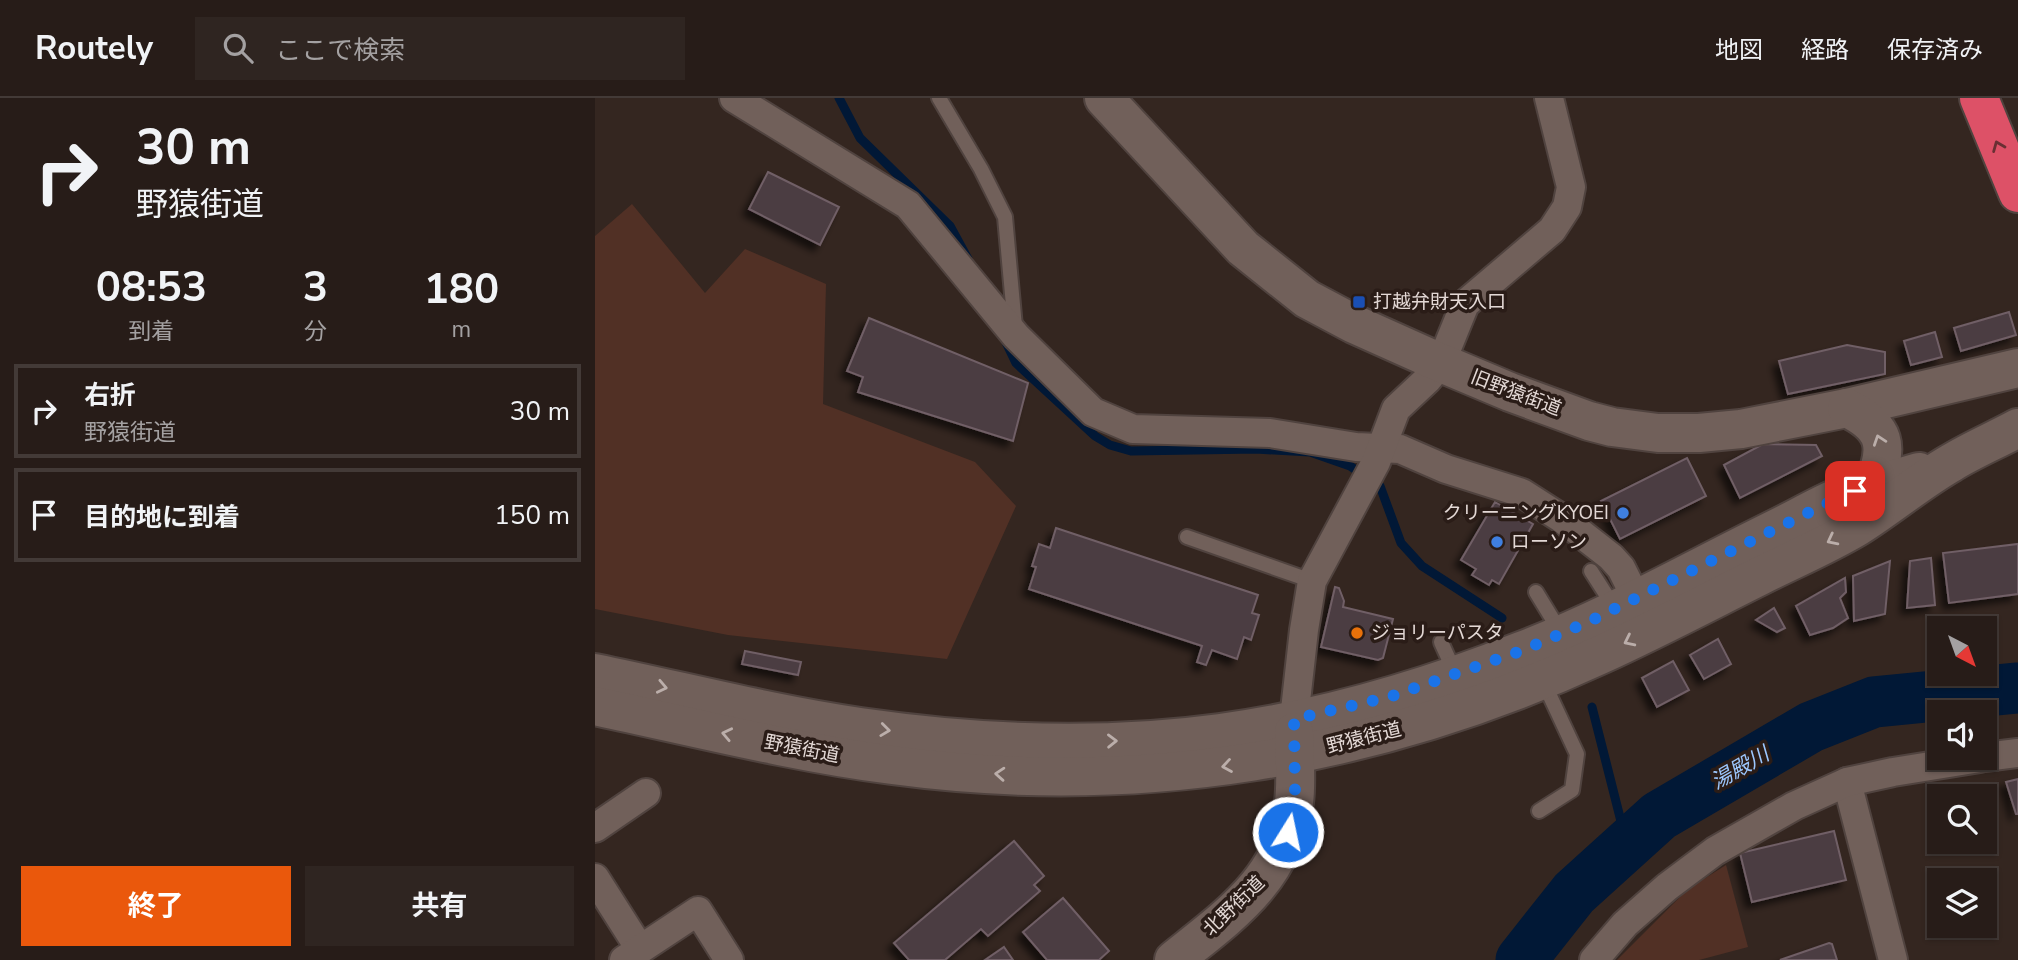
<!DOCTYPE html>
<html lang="ja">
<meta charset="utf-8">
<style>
body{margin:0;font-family:"Nunito Sans","Noto Sans JP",sans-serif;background:#2f2521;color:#f1f3f6;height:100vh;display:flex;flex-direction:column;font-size:26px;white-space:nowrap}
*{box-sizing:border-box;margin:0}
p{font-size:23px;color:#a4a1a2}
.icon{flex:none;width:38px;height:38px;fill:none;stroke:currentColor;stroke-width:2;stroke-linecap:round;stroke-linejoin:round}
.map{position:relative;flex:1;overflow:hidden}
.details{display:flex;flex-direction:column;background:#271c18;width:595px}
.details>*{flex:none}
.top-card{background:#271c18;color:#f1f3f6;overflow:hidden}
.needle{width:46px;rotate:139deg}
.controls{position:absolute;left:1332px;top:518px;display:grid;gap:14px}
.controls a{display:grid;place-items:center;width:70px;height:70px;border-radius:0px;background:#271c18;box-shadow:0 2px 5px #0004,0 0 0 2px #433a37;font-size:35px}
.pin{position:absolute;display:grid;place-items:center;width:60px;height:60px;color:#fff;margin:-30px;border-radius:14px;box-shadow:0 4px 10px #0006}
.me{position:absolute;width:77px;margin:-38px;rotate:10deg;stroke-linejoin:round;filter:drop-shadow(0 0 5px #0008)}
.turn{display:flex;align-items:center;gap:24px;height:147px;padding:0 21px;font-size:32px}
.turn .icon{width:91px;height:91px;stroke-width:2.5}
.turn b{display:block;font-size:49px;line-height:60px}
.eta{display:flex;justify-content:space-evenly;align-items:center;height:119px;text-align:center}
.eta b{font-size:42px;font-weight:700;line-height:49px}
.action{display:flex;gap:14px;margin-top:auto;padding:14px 21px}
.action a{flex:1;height:80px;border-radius:0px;background:#ea580c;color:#fff;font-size:28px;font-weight:700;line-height:80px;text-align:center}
.action a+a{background:#2f2521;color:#f1f3f6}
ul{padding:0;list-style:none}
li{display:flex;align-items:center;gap:21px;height:94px;margin:0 14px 10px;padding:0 7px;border:4px solid #433a37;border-radius:0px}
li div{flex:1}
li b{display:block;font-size:26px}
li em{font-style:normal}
header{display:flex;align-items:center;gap:42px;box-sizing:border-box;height:98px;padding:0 35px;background:#271c18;border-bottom:2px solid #433a37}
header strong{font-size:33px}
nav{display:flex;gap:38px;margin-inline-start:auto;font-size:24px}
.search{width:490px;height:63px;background:#2f2521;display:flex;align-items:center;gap:18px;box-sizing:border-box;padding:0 24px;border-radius:0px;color:#a4a1a2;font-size:26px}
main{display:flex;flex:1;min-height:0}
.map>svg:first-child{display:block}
</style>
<header>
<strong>Routely</strong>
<div class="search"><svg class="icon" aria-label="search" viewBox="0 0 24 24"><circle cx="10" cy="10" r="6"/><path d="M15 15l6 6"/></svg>ここで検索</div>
<nav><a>地図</a><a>経路</a><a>保存済み</a></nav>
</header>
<main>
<section class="details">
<div class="top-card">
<div class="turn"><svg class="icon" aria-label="right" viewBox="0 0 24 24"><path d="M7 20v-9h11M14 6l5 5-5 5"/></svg><div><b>30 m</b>野猿街道</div></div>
</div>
<div class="eta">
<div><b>08:53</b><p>到着</p></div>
<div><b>3</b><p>分</p></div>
<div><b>180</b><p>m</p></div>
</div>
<ul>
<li><svg class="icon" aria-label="right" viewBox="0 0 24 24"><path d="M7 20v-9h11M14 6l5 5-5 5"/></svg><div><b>右折</b><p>野猿街道</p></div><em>30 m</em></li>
<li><svg class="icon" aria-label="arrive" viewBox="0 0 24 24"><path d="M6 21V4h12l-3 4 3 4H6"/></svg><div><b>目的地に到着</b></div><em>150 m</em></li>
</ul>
<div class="action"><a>終了</a><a>共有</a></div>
</section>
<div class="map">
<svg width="1423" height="862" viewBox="0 0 1423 862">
<defs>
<filter id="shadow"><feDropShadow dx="-6" dy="6" stdDeviation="3.5" flood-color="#0009"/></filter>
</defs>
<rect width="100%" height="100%" fill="#342620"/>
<g fill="#513025">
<polygon points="37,106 110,195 150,151 231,186 228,306 380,364 421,408 352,561 133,537 0,511 0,138"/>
<polygon points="1131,767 1153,849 1104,862 1022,862 1093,791"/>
</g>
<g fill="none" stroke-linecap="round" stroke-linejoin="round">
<g stroke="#011836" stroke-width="9">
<polyline points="244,0 265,40 355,128 373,161"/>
<polyline points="409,240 421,265 500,338 515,347 536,353 661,351 715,354 755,368 785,388 806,445 827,468 907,520"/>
<polyline points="997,609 1032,747"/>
</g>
<polyline stroke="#011836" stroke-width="51" points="926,862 979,795 1064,718 1216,629 1279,604 1423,590"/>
</g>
<g fill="#4c3c42" stroke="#705f66" stroke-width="2" filter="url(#shadow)">
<polygon points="173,74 244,109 225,147 154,111"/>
<polygon points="1414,214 1421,237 1366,253 1359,230"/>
<polygon points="274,220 433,285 418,343 263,294 268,279 252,273"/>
<polygon points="1340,234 1347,259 1316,267 1309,243"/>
<polygon points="1252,247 1290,254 1290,276 1193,296 1184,263"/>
<polygon points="1168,346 1221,347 1227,358 1145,400 1129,367"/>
<polygon points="1092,360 1111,398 1025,441 1006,403"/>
<polygon points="900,404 938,426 904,486 897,482 894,487 877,477 881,471 866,462"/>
<polygon points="461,430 663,497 657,515 664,517 656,542 649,539 642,561 617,552 611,567 602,564 607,548 434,491 441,469 437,468 444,446 455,450"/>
<polygon points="1423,446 1423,496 1354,505 1348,455"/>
<polygon points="1336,460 1340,507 1312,510 1315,463"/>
<polygon points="1295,463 1290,516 1259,523 1258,478"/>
<polygon points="1250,480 1251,494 1245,500 1253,520 1238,530 1215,537 1201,508"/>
<polygon points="740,489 744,490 749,503 748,509 798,521 788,560 783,562 726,549"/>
<polygon points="1179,510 1190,530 1182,534 1161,522"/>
<polygon points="1123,541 1136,566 1109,581 1095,557"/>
<polygon points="150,553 206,564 203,577 147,566"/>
<polygon points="1078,563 1094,592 1062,609 1047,580"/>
<polygon points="1423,681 1423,716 1421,716 1411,684"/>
<polygon points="1239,733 1251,782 1157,804 1145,755"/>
<polygon points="419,743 449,778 439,787 445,793 393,838 386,831 350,862 314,862 299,845"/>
<polygon points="468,800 514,853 504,862 452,862 428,834"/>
<polygon points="1234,845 1237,846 1242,862 1185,862"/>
<polygon points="409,849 418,862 390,862"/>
</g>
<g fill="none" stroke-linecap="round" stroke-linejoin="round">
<g stroke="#50433f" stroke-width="18">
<g id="lane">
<polyline points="344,0 386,71 410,119 420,229"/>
<polyline points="592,439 717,483"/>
<polyline points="996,473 1019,509"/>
<polyline points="941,494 966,535"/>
<polyline points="846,544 860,575"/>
<polyline points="944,713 977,692 982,656 948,583"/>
</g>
</g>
<g stroke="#50433f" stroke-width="32">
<g id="street">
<polyline points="139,0 313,107 421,238 498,314 538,331 675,335 761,349 805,351 851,371 927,395 966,420 1016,459 1026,470 1041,500"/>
<polyline points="699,621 709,532 717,483 781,364 801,311 833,281 846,265 870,206 957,132 972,109 976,89 954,0"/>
<polyline points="1390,659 1423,655"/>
<polyline points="1252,684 1298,862"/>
<polyline points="0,730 51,695"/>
<polyline points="0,780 45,851"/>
<polyline points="29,862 103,813 134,862"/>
<polyline points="999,862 1030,826 1072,789 1120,753 1199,708 1252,684 1298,674 1385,660"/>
</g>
</g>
<g stroke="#50433f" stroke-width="42">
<g id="secondary">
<polyline points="509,0 648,150 712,201 759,226 846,265 915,294 994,323 1017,329 1063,335 1104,335 1146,331 1252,310 1423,270"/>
<path d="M 1252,310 C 1291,329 1295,349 1278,387"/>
<path d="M 0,575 C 88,593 176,616 265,629 C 383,646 507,651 625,635 C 728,621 830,591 926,553 C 1012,520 1093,474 1176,433 C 1199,422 1221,409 1244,399 C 1270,389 1297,382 1324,374"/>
<path d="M 0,608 C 99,629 197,654 297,667 C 542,700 780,661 1005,557 C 1060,532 1113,504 1167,477 C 1199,461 1232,447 1262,429 C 1294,409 1323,384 1356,365 C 1377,352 1401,342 1423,330"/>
<path d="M 579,862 C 635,817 689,781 699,704 C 702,681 699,657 699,634"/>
</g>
</g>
<g stroke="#50433f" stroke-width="42">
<polyline id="highway" points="1384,0 1423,95"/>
</g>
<use href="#lane" stroke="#71605a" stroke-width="14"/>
<use href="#street" stroke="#71605a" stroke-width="28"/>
<use href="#secondary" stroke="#71605a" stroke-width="38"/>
<use href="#highway" stroke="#dd5167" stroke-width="38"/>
</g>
<defs><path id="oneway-chevron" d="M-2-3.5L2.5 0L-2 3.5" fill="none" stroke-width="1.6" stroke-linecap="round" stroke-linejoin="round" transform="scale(1.75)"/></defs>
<use stroke="#692f33" href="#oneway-chevron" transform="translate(1403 48) rotate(-112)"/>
<g stroke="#bbaeaa">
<use href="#oneway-chevron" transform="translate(1284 342) rotate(-109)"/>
<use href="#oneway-chevron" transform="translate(1237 442) rotate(153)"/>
<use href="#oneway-chevron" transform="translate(1034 543) rotate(154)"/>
<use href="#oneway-chevron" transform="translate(67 589) rotate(12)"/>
<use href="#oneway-chevron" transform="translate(290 632) rotate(7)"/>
<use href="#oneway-chevron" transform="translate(132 636) rotate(-168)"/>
<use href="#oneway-chevron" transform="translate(517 643) rotate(-1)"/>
<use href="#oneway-chevron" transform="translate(632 668) rotate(171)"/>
<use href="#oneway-chevron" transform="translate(405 676) rotate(-176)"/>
</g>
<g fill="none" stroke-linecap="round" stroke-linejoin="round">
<polyline stroke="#1a73e8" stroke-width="12" stroke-dasharray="0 21.6" points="693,734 700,694 699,621 794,599 926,553 993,524 1243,400 1260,393"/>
</g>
<rect fill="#1a4fb4" stroke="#2a1c17" stroke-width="2.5" x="757" y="197" width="14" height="14" rx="3.5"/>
<g fill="#3f7fe0" stroke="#2a1c17" stroke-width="2.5">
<circle cx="1028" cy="415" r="7"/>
<circle cx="902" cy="444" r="7"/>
</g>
<circle fill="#e8710a" stroke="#2a1c17" stroke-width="2.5" cx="762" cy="535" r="7"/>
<g text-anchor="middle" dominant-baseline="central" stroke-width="7" stroke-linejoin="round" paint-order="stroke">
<g font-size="19" fill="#e3d8d5" stroke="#2a1c17" text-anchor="start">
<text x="778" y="204">打越弁財天入口</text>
<text x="1014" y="415" text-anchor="end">クリーニングKYOEI</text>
<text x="916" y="444">ローソン</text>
<text x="776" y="535">ジョリーパスタ</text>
</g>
<g font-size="19" fill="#e3d8d5" stroke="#2a1c17">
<text transform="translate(921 295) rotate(21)">旧野猿街道</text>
<text transform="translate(769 640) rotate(-14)">野猿街道</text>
<text transform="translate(207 651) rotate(11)">野猿街道</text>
<text transform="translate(639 808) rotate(-44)">北野街道</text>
</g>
<g font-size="21" font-style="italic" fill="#9cc7fe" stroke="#2a1c17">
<text transform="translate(1145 670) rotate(-30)">湯殿川</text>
</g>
</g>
</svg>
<div class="controls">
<a><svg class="needle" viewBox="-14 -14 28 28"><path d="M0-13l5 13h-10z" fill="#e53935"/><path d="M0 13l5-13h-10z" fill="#a4a1a2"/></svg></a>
<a><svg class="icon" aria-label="sound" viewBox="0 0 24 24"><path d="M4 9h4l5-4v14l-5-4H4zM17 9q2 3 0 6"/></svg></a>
<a><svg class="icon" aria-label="search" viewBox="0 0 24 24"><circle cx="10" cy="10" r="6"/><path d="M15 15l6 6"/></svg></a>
<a><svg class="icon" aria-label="layers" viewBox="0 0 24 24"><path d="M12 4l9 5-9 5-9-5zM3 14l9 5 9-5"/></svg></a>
</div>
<div class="pin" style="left:1260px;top:393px;background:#d93025"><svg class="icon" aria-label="arrive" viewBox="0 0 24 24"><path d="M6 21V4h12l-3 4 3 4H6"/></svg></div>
<svg class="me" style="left:693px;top:734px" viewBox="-20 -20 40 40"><circle r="17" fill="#1a73e8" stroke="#fff" stroke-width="3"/><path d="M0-11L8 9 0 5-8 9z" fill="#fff"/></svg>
</div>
</main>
